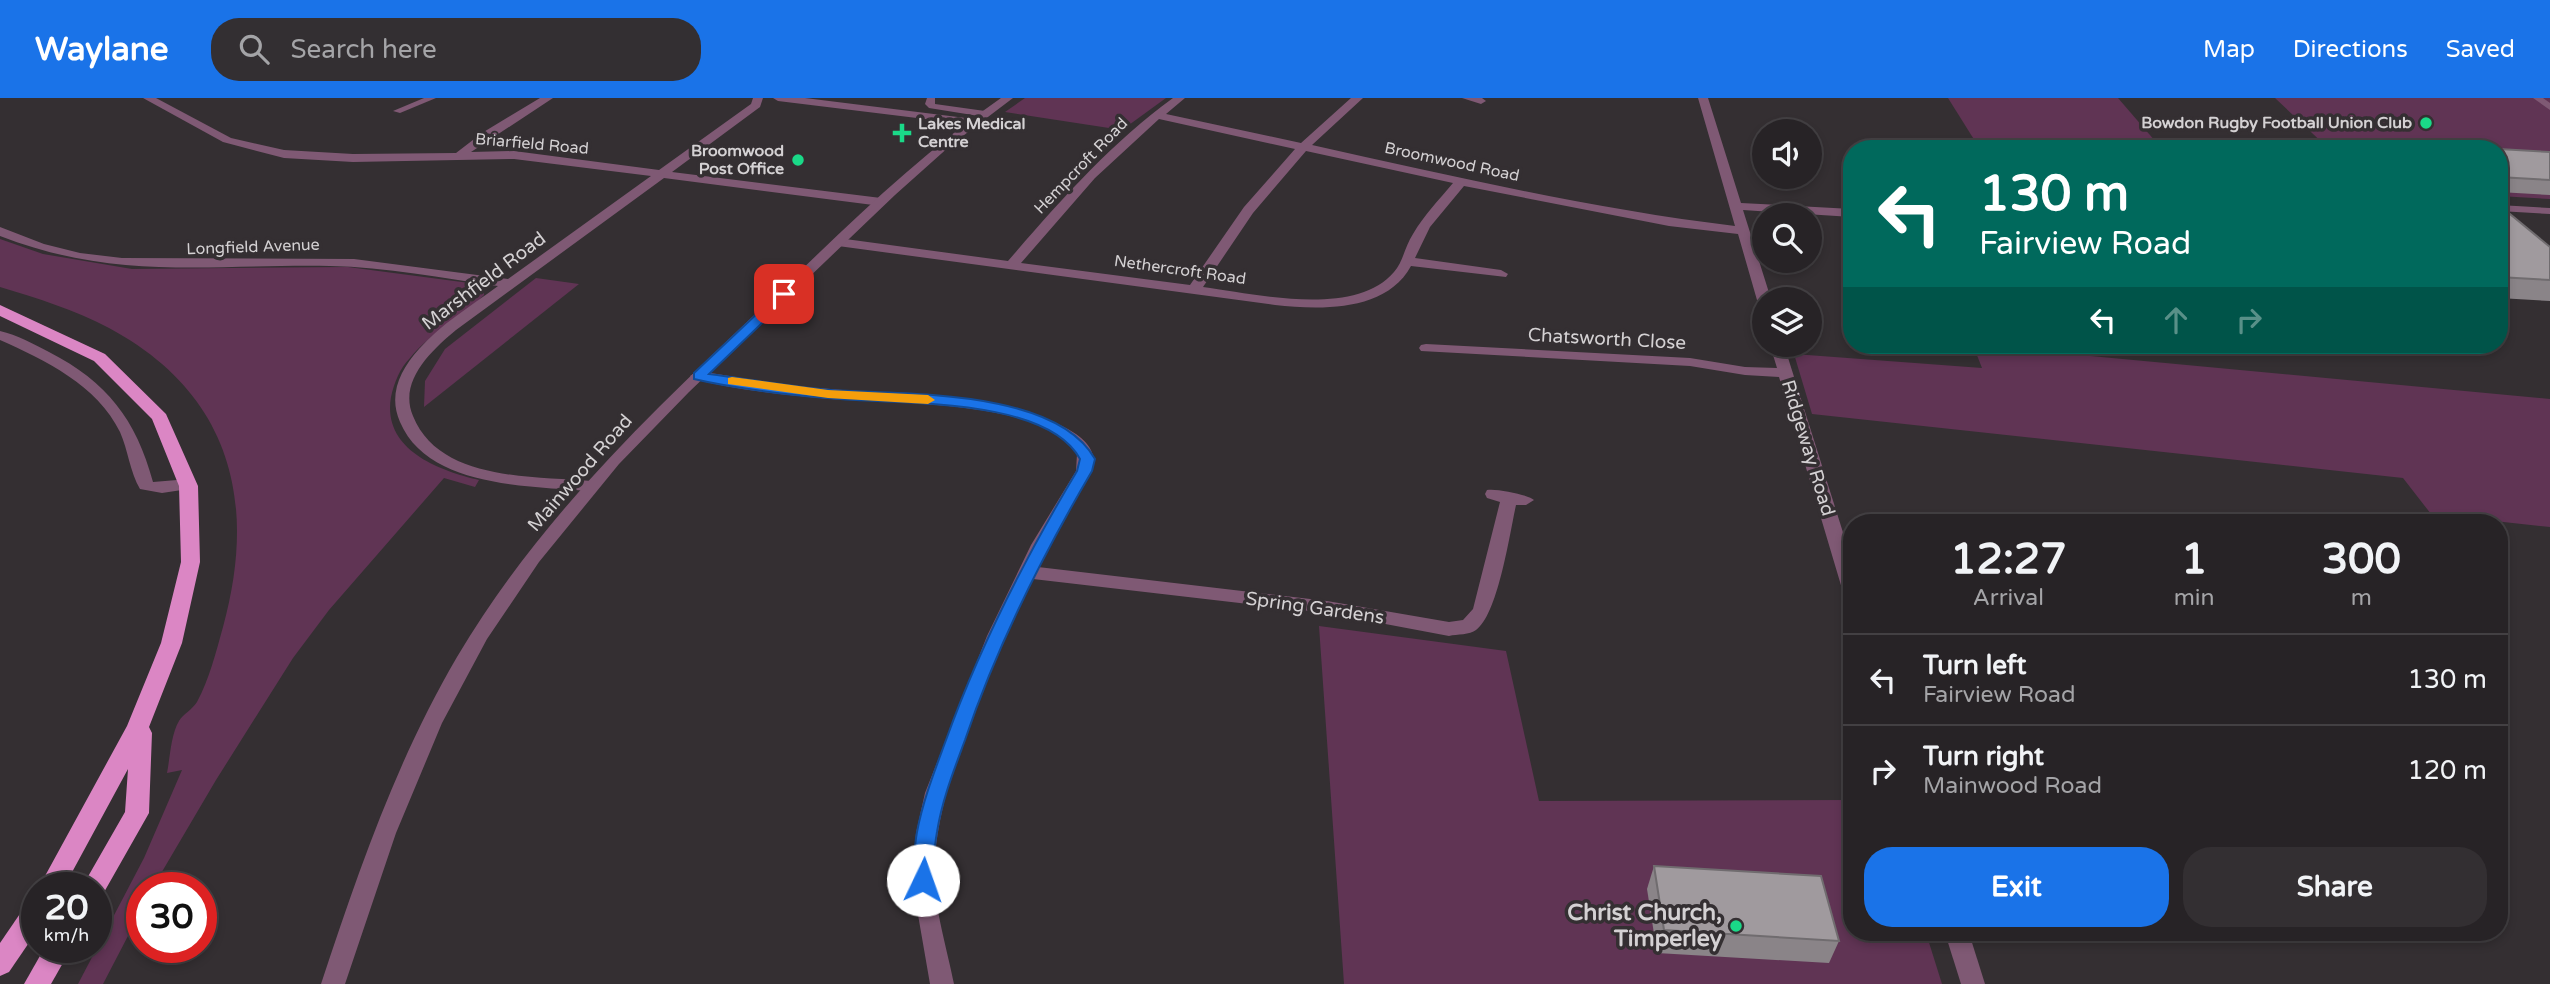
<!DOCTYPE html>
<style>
body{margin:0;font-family:"Varela Round",sans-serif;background:#332f32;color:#f1f3f6;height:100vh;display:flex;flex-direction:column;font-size:26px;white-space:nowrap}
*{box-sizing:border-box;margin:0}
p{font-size:23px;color:#a4a4a7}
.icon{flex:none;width:38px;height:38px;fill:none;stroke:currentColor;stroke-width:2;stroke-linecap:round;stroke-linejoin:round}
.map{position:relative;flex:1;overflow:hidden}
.details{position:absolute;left:1843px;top:416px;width:665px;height:427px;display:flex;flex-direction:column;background:#272326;border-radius:28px;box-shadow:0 4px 10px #0003,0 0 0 2px #434043}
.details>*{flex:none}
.guide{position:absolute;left:1843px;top:42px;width:665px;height:214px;border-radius:28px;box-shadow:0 4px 10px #0003,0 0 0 2px #434043;background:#00695c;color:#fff;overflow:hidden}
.controls{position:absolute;left:1752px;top:21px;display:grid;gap:14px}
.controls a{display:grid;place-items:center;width:70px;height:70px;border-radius:50%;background:#272326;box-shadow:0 4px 10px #0003,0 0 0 2px #434043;font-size:35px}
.speed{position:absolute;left:21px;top:774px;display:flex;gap:14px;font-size:35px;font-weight:700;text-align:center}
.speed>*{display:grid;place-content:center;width:91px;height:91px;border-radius:50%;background:#272326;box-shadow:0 4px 10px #0003,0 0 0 2px #434043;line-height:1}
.speed small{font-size:18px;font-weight:400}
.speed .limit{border:10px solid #d22;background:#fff;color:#111}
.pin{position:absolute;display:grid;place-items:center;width:60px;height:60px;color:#fff;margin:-30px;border-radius:14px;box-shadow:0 4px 10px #0006}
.me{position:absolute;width:77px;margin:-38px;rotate:3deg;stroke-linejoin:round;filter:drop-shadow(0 0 5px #0008)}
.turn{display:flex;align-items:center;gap:24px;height:147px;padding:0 21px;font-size:32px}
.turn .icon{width:91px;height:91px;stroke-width:2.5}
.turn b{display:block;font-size:49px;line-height:60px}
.lanes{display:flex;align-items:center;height:66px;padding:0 21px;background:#0003;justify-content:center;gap:35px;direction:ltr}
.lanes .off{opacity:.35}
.eta{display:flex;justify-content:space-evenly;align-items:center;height:119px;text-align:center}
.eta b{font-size:42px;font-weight:700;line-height:49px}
.cta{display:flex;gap:14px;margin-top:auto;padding:14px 21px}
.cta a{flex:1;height:80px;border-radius:28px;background:#1a73e8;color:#fff;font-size:28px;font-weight:700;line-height:80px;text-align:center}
.cta a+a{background:#332f32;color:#f1f3f6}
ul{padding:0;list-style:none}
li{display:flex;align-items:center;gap:21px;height:91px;padding:0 21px;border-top:2px solid #434043}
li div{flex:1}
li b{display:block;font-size:26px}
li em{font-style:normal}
header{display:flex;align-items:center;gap:42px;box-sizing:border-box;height:98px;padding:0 35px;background:#1a73e8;color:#fff}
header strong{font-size:33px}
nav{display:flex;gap:38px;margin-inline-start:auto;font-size:24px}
.search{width:490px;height:63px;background:#332f32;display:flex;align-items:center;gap:18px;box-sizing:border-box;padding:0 24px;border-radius:28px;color:#a4a4a7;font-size:26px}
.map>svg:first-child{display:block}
</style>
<header>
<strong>Waylane</strong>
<div class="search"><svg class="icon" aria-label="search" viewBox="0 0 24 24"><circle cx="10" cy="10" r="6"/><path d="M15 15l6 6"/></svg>Search here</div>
<nav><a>Map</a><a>Directions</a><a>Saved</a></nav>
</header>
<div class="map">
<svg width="2550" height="886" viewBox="0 0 2550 886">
<rect width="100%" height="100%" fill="#342f32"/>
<g fill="#603454">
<polygon points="1025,0 1166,0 1122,32 1005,14"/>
<polygon points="1948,0 2118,0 2162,51 1980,51"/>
<polygon points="2275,0 2550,0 2550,101 2499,98 2499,51 2329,51"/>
<path d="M 0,141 L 43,156 L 132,171 L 348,169 L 477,186 L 484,190 L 484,197 C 462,220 431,234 410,260 C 400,270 394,285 391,299 C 382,351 437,372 479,382 L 475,389 L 444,380 L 329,512 L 293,560 L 216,682 L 153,789 L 142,789 L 142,811 L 103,886 L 78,886 L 144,760 L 182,672 L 167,675 C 170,660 171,636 179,623 C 183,616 192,612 197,604 C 209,582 216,554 223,529 C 258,402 230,295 109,230 C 75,212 37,200 0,189 Z"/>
<polygon points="536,180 579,186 424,309 425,283 445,251"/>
<polygon points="1973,247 2550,301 2550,429 2431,416 2403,380 1812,316 1794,256 1982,270"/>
<polygon points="1319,528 1506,553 1539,703 1851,702 1852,835 1926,835 1942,886 1344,886"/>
</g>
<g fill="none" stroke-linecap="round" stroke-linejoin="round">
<g fill="#7f5974" fill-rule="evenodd">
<polygon points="424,0 436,0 400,15 393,13"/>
<polygon points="927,0 935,0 935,6 985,13 989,16 985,19 929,10 925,6"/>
<polygon points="2533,0 2543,0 2550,5 2550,12"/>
<polygon points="2499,107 2550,110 2550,116 2499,113"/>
</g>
<polygon fill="#7f5974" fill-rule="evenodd" points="773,0 805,0 974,21 980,24 974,27 778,3"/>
<g fill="#7f5974" fill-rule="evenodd">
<path d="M 143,0 L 156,0 L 231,40 L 284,52 L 353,56 L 456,55 L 482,35 L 540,0 L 553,0 L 471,54 L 514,53 L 659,72 L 751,6 L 753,0 L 763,0 L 760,9 L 672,74 L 881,100 L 887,104 L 881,108 L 664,80 L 456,232 C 432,252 398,283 413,318 C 439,383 532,378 591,383 L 599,388 L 591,393 C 530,388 428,390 400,324 C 388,297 400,272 419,251 C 441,226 471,208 498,188 C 443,180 386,169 330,168 C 210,166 116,183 0,138 L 0,129 L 44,146 L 80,155 L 122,160 L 354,161 L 508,181 L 651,78 L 514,61 L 353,64 L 284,60 L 223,44 Z"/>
<path d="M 1173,0 L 1185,0 L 1166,16 L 1301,45 L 1351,0 L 1363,0 L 1312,47 C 1452,78 1592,111 1735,128 L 1698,0 L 1708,0 L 1741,105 L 1852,111 L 1852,119 L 1743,112 L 1771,201 L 1764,201 L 1764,206 L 1757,202 L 1738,136 L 1669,128 L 1464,88 L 1430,129 L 1415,160 L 1501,172 L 1508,176 L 1506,179 L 1411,168 C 1386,214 1321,212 1275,207 L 838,148 L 832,144 L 838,140 L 1008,163 C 1059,104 1110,46 1173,0 ZM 1159,21 L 1295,51 L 1244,109 L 1190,187 L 1021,165 L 1095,80 ZM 1306,53 L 1453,85 C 1439,102 1424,117 1413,136 C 1405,148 1403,164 1394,174 C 1355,220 1255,196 1203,189 L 1253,115 Z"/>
<polygon points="1462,0 1482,0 1486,3 1481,6"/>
<path d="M 0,233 C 17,237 34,246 49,254 C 107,284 136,321 153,384 L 189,381 L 197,386 L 195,390 L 162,395 L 140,391 C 130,374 128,352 120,334 C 97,287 45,262 0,242 Z"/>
<polygon points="1426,246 1690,260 1745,269 1777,270 1770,247 1784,247 1852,463 1852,500 1843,494 1779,279 1745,277 1690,268 1421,253 1419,250 1421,247"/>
<path d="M 698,273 C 742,280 786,288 831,291 C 909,298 990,292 1062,328 C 1078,336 1095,347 1094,367 L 1038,469 L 1327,503 L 1449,524 L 1463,522 L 1473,511 L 1500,404 L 1487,400 L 1485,396 L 1487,392 C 1496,390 1529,397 1534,402 L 1526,407 L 1516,407 C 1510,434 1498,517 1476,532 C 1470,537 1457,536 1449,538 L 1327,515 L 1033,481 C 994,563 933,689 934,780 C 935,811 948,855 954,886 L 930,886 L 912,782 L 916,735 L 925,695 L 987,538 L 1031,447 L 1076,373 L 1077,356 C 1045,301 889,306 831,301 C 786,297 737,292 693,281 L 690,278 Z"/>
<polygon points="1945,835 1969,835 1985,886 1961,886"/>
</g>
<path fill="#7f5974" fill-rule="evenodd" d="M 1001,0 L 1013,0 L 951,47 L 895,97 L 689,294 L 619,366 L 539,464 L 487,541 L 442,625 L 396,735 L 345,886 L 321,886 C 358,774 397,661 457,559 C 541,418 651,315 769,203 C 843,132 916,59 1001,0 Z"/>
<g fill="#db86c4" fill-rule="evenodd">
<polygon points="0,207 105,256 166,316 198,388 200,464 182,545 149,629 152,635 149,715 103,796 96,799 96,789 82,789 125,714 128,671 64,789 39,789 127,628 161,545 181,464 179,388 152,321 94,263 0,218"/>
<polygon points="37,801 37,833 9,874 0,878 0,845 28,804"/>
<polygon points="45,849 72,849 51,886 24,886"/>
</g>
</g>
<g fill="#8a8488">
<polygon points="2499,51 2550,54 2550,97 2499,94"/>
<polygon points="2499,107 2550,149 2550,203 2499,200"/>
<polygon points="1654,768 1839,843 1829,865 1657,855 1647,791"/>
</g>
<g fill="#a09a9e" stroke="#706c6f" stroke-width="2">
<polygon points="2437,48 2488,51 2441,51"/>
<polygon points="2499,51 2550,54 2550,82 2499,79"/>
<polygon points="2499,107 2550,149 2550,182 2499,179"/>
<polygon points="1654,768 1821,778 1839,843 1664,832"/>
</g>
<path fill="#1a73e8" stroke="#114b97" stroke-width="2" d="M 784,192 L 790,196 L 789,199 L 709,276 C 749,281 790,289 831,292 C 903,297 1055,290 1095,361 L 1092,373 C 1041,460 997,547 965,642 C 954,672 942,702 937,734 C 934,749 934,766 933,782 L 930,788 L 923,790 L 916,788 L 913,782 C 914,766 914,749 917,734 C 923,702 935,672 946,642 C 980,547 1025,460 1077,373 L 1080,361 C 1045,297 891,307 827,300 C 783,296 736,291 694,281 L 694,275 L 780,194 Z"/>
<polygon fill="#f59e0b" points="732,279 828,292 928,297 935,302 928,306 828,300 728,286 728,280"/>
<g fill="#1ad988" stroke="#342f32" stroke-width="2.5">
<circle cx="2426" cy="25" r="7"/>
<path d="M898.5 24.5h7v7h7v7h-7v7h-7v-7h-7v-7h7z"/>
<circle cx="798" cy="62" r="7"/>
<circle cx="1736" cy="828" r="7"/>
</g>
<g text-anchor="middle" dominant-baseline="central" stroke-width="7" stroke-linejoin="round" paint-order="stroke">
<g font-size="16" font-weight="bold" fill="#d4d1d3" stroke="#342f32" text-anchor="end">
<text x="2412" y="25">Bowdon Rugby Football Union Club</text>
<text x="918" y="26" text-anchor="start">Lakes Medical<tspan x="918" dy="18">Centre</tspan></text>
<text x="784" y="53">Broomwood<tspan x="784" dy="18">Post Office</tspan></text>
</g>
<g font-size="16" fill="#d4d1d3" stroke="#342f32">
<text transform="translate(532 46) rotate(5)">Briarfield Road</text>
<text transform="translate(1452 64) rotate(12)">Broomwood Road</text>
<text transform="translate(1081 68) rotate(-46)">Hempcroft Road</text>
<text transform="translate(253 149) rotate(-2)">Longfield Avenue</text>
<text transform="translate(1180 172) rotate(8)">Nethercroft Road</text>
</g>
<g font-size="19" fill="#d4d1d3" stroke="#342f32">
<text transform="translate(484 183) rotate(-37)">Marshfield Road</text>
<text transform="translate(1607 241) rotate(3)">Chatsworth Close</text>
<text transform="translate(1808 350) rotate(73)">Ridgeway Road</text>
<text transform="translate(580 375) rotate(-49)">Mainwood Road</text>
<text transform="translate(1315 510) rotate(8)">Spring Gardens</text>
</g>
<g font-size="23" font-weight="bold" fill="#d4d1d3" stroke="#342f32" text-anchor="end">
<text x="1722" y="815">Christ Church,<tspan x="1722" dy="26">Timperley</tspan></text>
</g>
</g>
</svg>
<div class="controls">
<a><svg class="icon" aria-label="sound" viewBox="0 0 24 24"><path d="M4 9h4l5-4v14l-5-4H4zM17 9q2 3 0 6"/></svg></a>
<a><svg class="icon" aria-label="search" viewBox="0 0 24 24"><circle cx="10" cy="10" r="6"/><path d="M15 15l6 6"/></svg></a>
<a><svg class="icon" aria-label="layers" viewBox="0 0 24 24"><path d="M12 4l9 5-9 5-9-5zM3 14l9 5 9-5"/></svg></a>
</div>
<div class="speed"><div>20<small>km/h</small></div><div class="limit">30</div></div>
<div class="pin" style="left:784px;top:196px;background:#d93025"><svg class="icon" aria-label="arrive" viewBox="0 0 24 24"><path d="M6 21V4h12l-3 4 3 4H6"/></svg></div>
<svg class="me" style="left:923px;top:782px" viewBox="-20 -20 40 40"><circle r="19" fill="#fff"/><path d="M0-13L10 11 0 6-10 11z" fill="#1a73e8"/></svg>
<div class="guide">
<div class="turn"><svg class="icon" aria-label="left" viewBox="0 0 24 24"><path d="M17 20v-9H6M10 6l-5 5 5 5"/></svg><div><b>130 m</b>Fairview Road</div></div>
<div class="lanes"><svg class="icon" aria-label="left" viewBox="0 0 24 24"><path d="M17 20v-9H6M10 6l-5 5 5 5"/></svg><svg class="icon off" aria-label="ahead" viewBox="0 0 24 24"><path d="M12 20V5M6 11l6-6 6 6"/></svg><svg class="icon off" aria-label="right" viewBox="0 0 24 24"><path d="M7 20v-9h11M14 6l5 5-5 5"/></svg></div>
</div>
<section class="details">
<div class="eta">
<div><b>12:27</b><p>Arrival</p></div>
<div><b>1</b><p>min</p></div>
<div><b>300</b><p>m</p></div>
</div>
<ul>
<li><svg class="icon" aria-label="left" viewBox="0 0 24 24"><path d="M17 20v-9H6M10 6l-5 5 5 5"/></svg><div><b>Turn left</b><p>Fairview Road</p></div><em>130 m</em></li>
<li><svg class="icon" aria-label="right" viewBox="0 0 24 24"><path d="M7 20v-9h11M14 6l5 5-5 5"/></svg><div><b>Turn right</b><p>Mainwood Road</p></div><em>120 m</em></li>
</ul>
<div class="cta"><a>Exit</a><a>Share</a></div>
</section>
</div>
